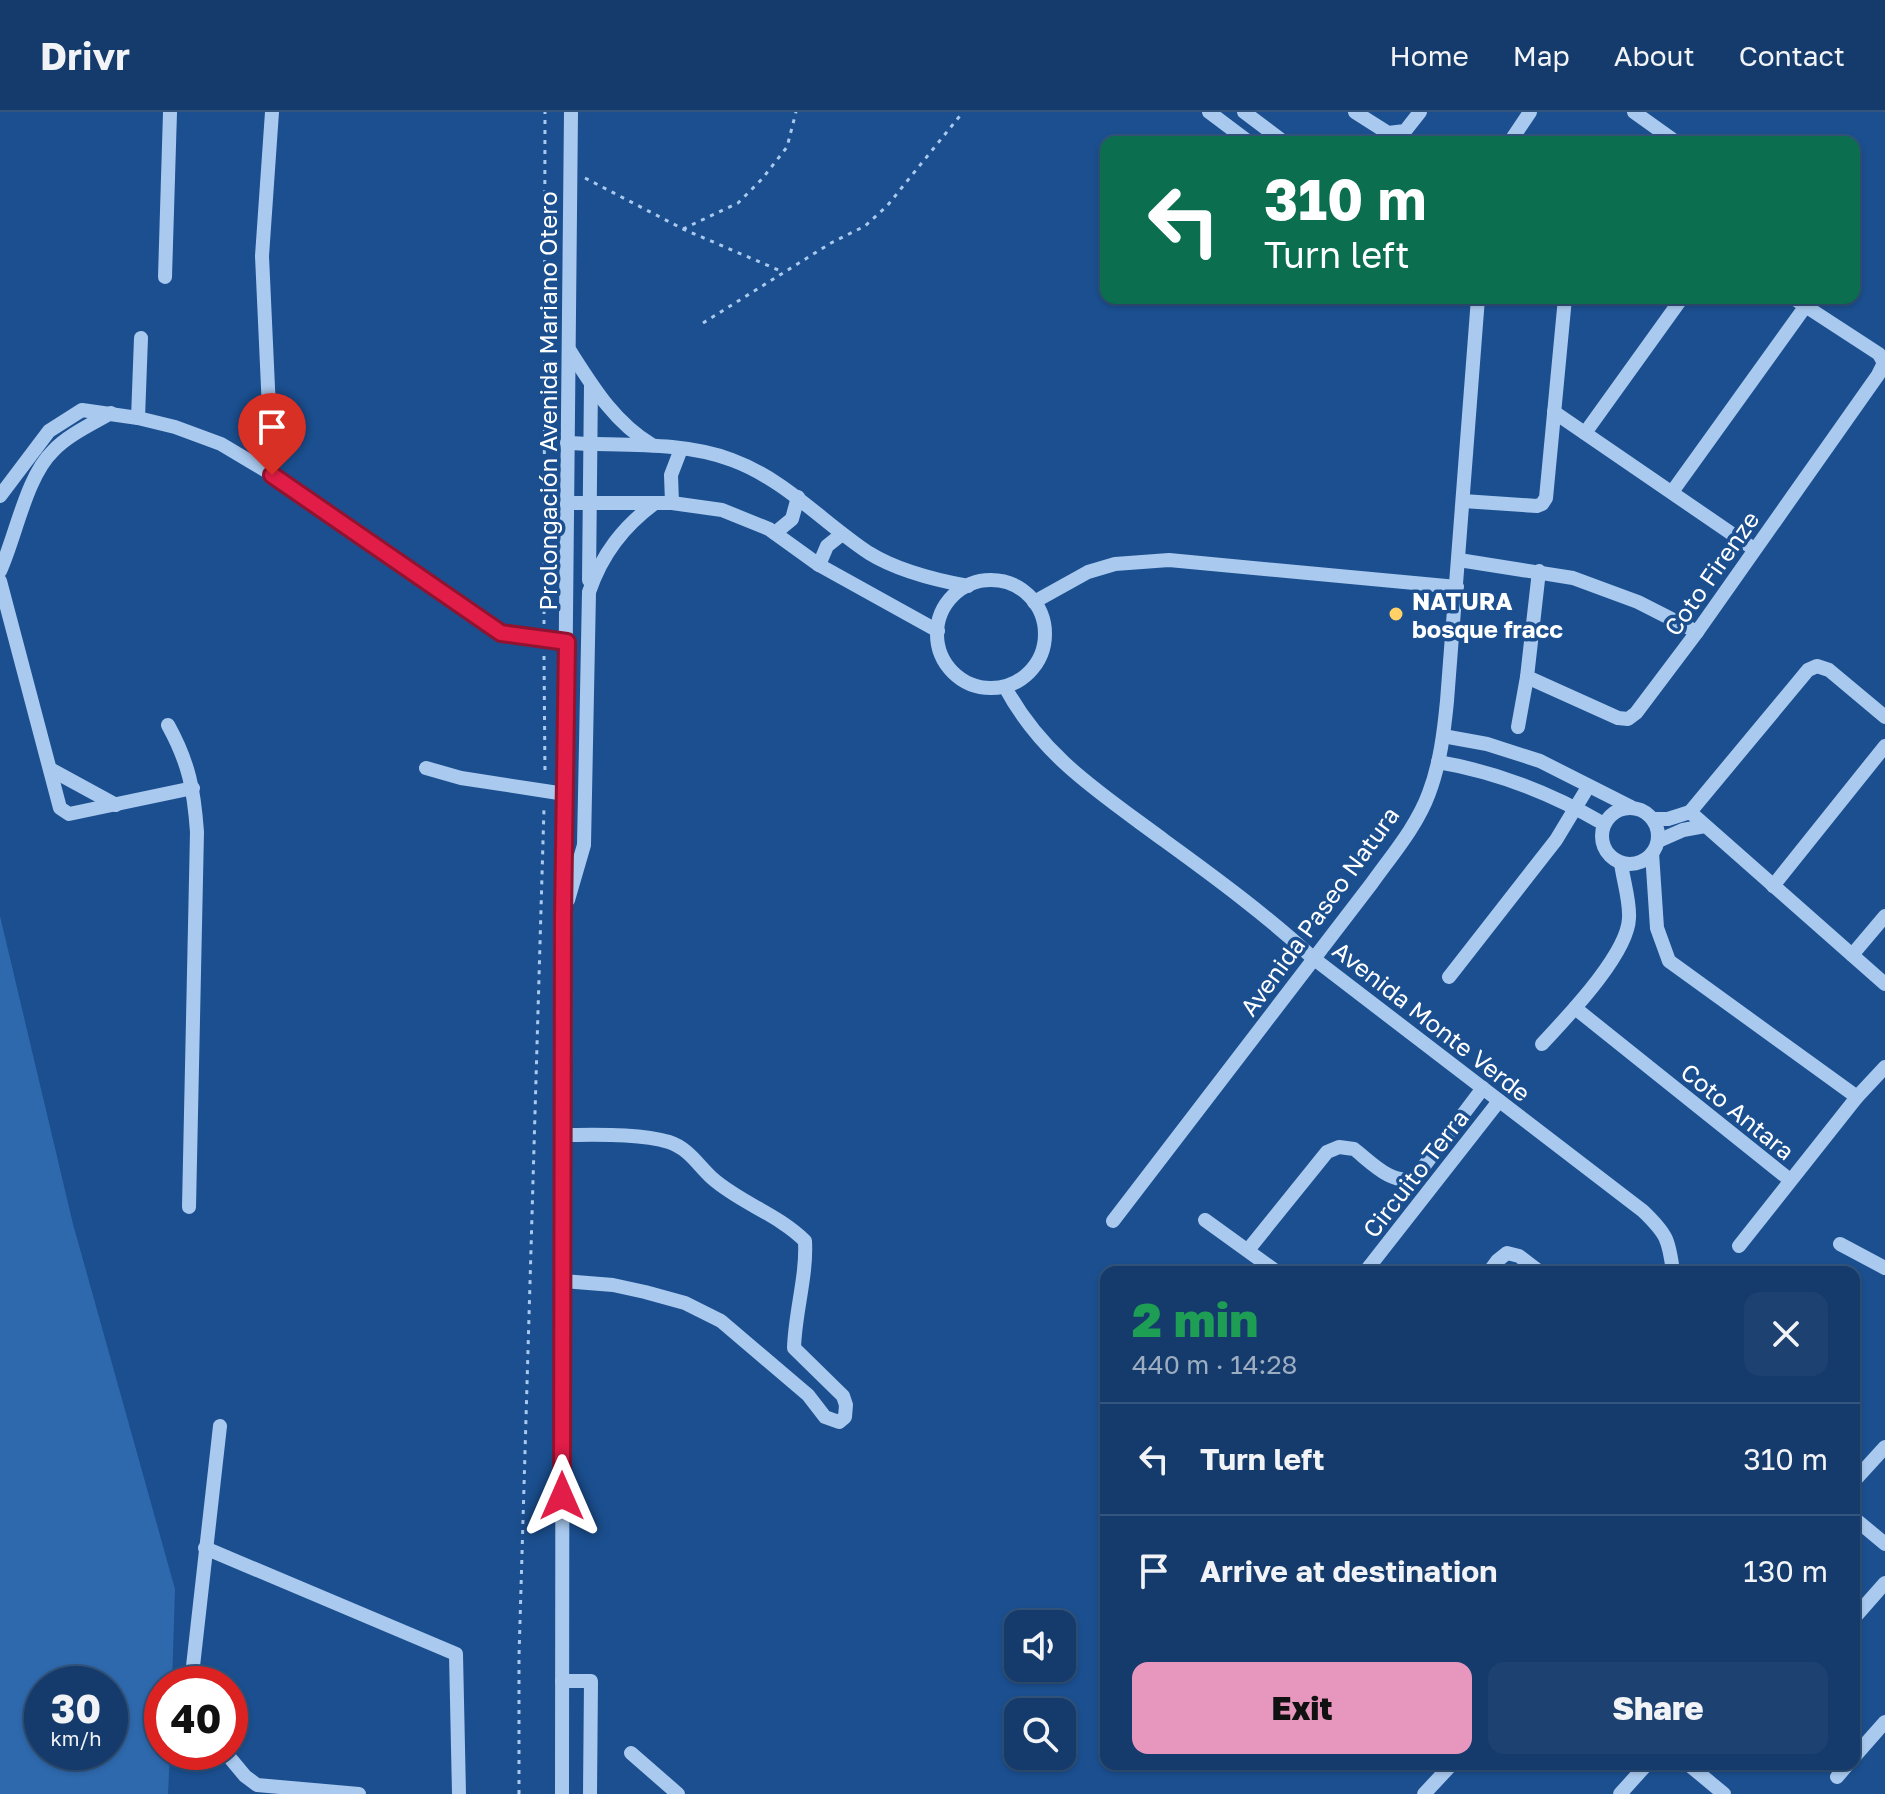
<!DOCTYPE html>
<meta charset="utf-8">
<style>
body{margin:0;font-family:"Golos Text",sans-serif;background:#1d4271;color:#f1f3f6;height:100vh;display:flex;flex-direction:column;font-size:30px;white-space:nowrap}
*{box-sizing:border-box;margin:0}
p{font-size:26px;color:#9dadc1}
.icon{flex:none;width:44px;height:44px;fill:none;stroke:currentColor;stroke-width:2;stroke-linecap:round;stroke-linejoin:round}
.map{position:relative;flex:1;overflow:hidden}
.sheet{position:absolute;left:1100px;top:1154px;width:760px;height:504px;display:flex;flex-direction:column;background:#143b6b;border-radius:16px;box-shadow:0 2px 6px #0004,0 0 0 2px #33557e}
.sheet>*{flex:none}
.top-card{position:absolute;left:1100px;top:24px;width:760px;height:168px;border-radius:16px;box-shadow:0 2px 6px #0004,0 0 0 2px #33557e;background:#0b6e4f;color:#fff;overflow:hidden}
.tools{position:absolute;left:1004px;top:1498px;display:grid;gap:16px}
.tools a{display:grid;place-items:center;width:72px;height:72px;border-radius:16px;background:#143b6b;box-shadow:0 2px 6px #0004,0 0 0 2px #33557e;font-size:40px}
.speed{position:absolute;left:24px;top:1554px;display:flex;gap:16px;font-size:40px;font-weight:700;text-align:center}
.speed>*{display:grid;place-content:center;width:104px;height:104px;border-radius:50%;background:#143b6b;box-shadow:0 2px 6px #0004,0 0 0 2px #33557e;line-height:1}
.speed small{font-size:20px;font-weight:400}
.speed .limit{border:12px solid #d22;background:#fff;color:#111}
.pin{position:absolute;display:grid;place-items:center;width:68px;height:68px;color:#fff;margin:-82px -34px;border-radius:50% 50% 50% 0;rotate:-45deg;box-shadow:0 0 8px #0007}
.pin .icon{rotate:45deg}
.me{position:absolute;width:88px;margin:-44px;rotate:0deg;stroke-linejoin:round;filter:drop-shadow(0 0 6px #0008)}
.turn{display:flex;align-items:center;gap:28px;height:168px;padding:0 32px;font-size:36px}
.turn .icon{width:104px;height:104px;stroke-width:2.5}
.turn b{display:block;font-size:56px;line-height:68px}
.round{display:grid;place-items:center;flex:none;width:84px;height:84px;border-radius:16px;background:#1d4271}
.summary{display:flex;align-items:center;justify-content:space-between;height:136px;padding:0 32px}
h1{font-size:48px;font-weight:800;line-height:60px;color:#1e9e55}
.primary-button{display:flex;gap:16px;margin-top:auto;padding:16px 32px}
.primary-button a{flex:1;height:92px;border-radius:16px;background:#e797bd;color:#111;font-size:32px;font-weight:800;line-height:92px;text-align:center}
.primary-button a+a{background:#1d4271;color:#f1f3f6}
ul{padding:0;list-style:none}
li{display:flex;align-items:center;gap:24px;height:112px;padding:0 32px;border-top:2px solid #33557e}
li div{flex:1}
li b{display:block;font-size:30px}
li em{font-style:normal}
header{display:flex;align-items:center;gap:48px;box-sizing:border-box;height:112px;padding:0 40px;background:#143b6b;border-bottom:2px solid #33557e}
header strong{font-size:38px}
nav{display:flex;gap:44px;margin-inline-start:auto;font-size:28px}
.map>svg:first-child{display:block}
</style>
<header>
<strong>Drivr</strong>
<nav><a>Home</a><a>Map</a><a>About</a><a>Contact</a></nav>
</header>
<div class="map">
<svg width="1885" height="1682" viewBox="0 0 1885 1682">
<rect width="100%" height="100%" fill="#1b4f8f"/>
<path fill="#2e69ad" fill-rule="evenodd" d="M 0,804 L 73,1112 L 175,1477 L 172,1572 L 162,1572 L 162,1640 L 170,1640 L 168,1682 L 0,1682 ZM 42,1572 L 110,1572 L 110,1640 L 42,1640 Z"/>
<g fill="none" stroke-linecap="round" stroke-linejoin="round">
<g stroke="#a9c9ee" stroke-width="3" stroke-dasharray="4 6" stroke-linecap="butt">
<polyline points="585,66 683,117 783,160"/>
<polyline points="683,117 738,91 762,67 787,35 796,0"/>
<polyline points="703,211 831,131 865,114 887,94 963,0"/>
<polyline points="544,512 545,0"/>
<polyline points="544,544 545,664"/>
<polyline points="519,1682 519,1544 544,696"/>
</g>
<g stroke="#a9c9ee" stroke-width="14">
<polyline points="272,0 262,144 272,363"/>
<polyline points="1209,0 1249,30"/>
<polyline points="1244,0 1284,30"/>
<polyline points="1355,0 1388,21 1405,19 1420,0"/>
<polyline points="1634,0 1676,30"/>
<polyline points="1510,30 1530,0"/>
<polyline points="165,165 170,0"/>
<path d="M 570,239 C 593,275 614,310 652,333"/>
<polyline points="1554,300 1754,437"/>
<polyline points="138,306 141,226"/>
<polyline points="1585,321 1682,186"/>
<path d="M 567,331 C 621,334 682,329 732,348 C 786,368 822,410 869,441 C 898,459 935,468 968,474"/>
<polyline points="1672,380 1805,195"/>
<polyline points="0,384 49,319 82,298 138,306 175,315 221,332 283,369 501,521 567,530"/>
<polyline points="1463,389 1537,394 1542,392 1546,386 1565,186"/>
<polyline points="567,391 672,391 722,398 769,417 819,453 938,519"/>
<polyline points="672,391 671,363 681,337"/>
<polyline points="775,421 792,407 798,385"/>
<polyline points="1459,448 1573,466 1638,490 1697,520"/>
<polyline points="819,453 827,434 842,422"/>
<path d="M 0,459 C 16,424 26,365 53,339 C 68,323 92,312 111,301"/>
<polyline points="1539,459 1527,565 1618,606 1628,607 1636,601 1697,520 1878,263 1884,251 1879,242 1793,186"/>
<polyline points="589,468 591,272"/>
<circle cx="991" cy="522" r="54"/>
<polyline points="0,469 60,696 69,702 193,676"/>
<polyline points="1034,490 1088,460 1115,452 1169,448 1457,475"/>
<path d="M 1005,575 C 1043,646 1102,682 1165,729 C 1216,766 1266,803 1313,846 L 1643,1099 C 1667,1122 1669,1128 1673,1160"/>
<path d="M 168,613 C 189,651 194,678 197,720 L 189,1095"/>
<polyline points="1518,615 1527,565"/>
<polyline points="1443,624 1487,632 1540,649 1631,695"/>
<path d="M 1438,650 C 1498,660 1551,681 1604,712"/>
<polyline points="426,656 461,666 565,682"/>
<polyline points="50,657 116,693"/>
<circle cx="1630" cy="724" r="28"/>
<polyline points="1690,700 1808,558 1817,554 1829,558 1885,605"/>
<polyline points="1690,700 1885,872"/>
<polyline points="1653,707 1668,707 1690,700"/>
<polyline points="1658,729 1683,718 1705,714"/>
<polyline points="1652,741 1657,816 1669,849 1857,985"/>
<polyline points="1773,774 1885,634"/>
<path d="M 568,788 L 584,733 L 589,480 C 602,442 623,415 655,391"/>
<polyline points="1852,843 1885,804"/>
<polyline points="1449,865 1556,728 1588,675"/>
<polyline points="1575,896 1790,1068"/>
<path d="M 1542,932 C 1567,905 1628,842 1629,806 C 1630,788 1623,768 1621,751"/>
<polyline points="1205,1108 1277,1160"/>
<path d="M 1113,1109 L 1372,771 C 1392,743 1417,714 1429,681 C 1440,652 1444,620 1447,589 L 1478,186"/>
<polyline points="1840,1132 1885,1156"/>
<polyline points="1739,1134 1857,985 1885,955"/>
<path d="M 1248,1138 L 1327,1040 L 1339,1035 L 1354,1037 C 1371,1050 1392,1074 1415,1066 L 1483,976"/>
<polyline points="1365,1160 1499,989"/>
<polyline points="1489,1160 1497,1149 1507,1141 1519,1144 1540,1160"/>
<path d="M 563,1169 L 613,1173 L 645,1180 L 685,1191 L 721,1209 L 808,1283 L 825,1305 L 839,1310 L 845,1305 L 846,1293 L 843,1284 L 794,1236 C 795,1200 807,1164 805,1129 C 778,1102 740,1091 712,1066 C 698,1053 688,1036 669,1030 C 640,1021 594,1023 563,1023"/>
<polyline points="1854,1369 1885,1335"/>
<polyline points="1854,1406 1885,1432"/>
<polyline points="205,1436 456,1542 459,1682"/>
<polyline points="1854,1506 1885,1471"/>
<polyline points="562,1569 591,1569 590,1682"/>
<polyline points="191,1572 220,1314"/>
<polyline points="225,1640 245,1664 257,1673 359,1682"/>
<polyline points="631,1641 678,1682"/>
<polyline points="1854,1645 1885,1610"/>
<polyline points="1688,1652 1724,1682"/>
<polyline points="1837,1665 1848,1652"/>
<polyline points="562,1682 563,804 571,0"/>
<polyline points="1424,1682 1452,1652"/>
<polyline points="1620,1682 1647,1652"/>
</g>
</g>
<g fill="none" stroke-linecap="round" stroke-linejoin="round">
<g stroke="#92132f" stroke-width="20">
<polyline id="route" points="272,363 501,521 567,530 563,804 562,1384"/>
</g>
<use href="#route" stroke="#e11d48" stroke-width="14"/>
</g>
<circle fill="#ffd166" stroke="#1b4f8f" stroke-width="3" cx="1396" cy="502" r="8"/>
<g text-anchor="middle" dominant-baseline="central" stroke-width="7" stroke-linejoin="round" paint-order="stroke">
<g font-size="24" fill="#fff" stroke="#1b4f8f">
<text transform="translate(547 289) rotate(-90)">Prolongación Avenida Mariano Otero</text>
<text transform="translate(1711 461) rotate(-55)">Coto Firenze</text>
<text transform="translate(1319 799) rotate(-54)">Avenida Paseo Natura</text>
<text transform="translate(1432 909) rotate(38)">Avenida Monte Verde</text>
<text transform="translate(1738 999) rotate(39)">Coto Antara</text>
<text transform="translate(1415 1061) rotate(-52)">Circuito Terra</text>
</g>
<g font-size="24" font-weight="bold" fill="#fff" stroke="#1b4f8f" text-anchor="start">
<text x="1412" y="488">NATURA<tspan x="1412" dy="28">bosque fracc</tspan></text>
</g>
</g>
</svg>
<div class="tools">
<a><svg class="icon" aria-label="sound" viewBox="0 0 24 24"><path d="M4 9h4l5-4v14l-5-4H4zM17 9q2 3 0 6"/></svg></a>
<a><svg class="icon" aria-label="search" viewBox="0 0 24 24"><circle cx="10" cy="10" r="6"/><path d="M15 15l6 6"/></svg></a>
</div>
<div class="speed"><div>30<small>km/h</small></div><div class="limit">40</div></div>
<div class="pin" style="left:272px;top:363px;background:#d93025"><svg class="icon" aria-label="arrive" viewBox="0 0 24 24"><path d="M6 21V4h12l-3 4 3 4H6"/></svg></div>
<svg class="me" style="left:562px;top:1384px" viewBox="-20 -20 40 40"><path d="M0-17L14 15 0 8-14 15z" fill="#e11d48" stroke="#fff" stroke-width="4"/></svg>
<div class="top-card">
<div class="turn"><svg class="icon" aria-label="left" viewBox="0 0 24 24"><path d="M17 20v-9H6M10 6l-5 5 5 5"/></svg><div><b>310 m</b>Turn left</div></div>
</div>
<section class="sheet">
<div class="summary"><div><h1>2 min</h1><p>440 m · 14:28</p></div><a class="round"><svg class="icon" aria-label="close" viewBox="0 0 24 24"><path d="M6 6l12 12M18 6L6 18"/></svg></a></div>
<ul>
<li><svg class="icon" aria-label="left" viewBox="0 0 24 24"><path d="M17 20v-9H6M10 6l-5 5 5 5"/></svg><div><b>Turn left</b></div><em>310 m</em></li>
<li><svg class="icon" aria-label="arrive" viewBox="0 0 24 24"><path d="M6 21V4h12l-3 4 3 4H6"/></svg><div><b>Arrive at destination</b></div><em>130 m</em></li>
</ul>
<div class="primary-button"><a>Exit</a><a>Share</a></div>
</section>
</div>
